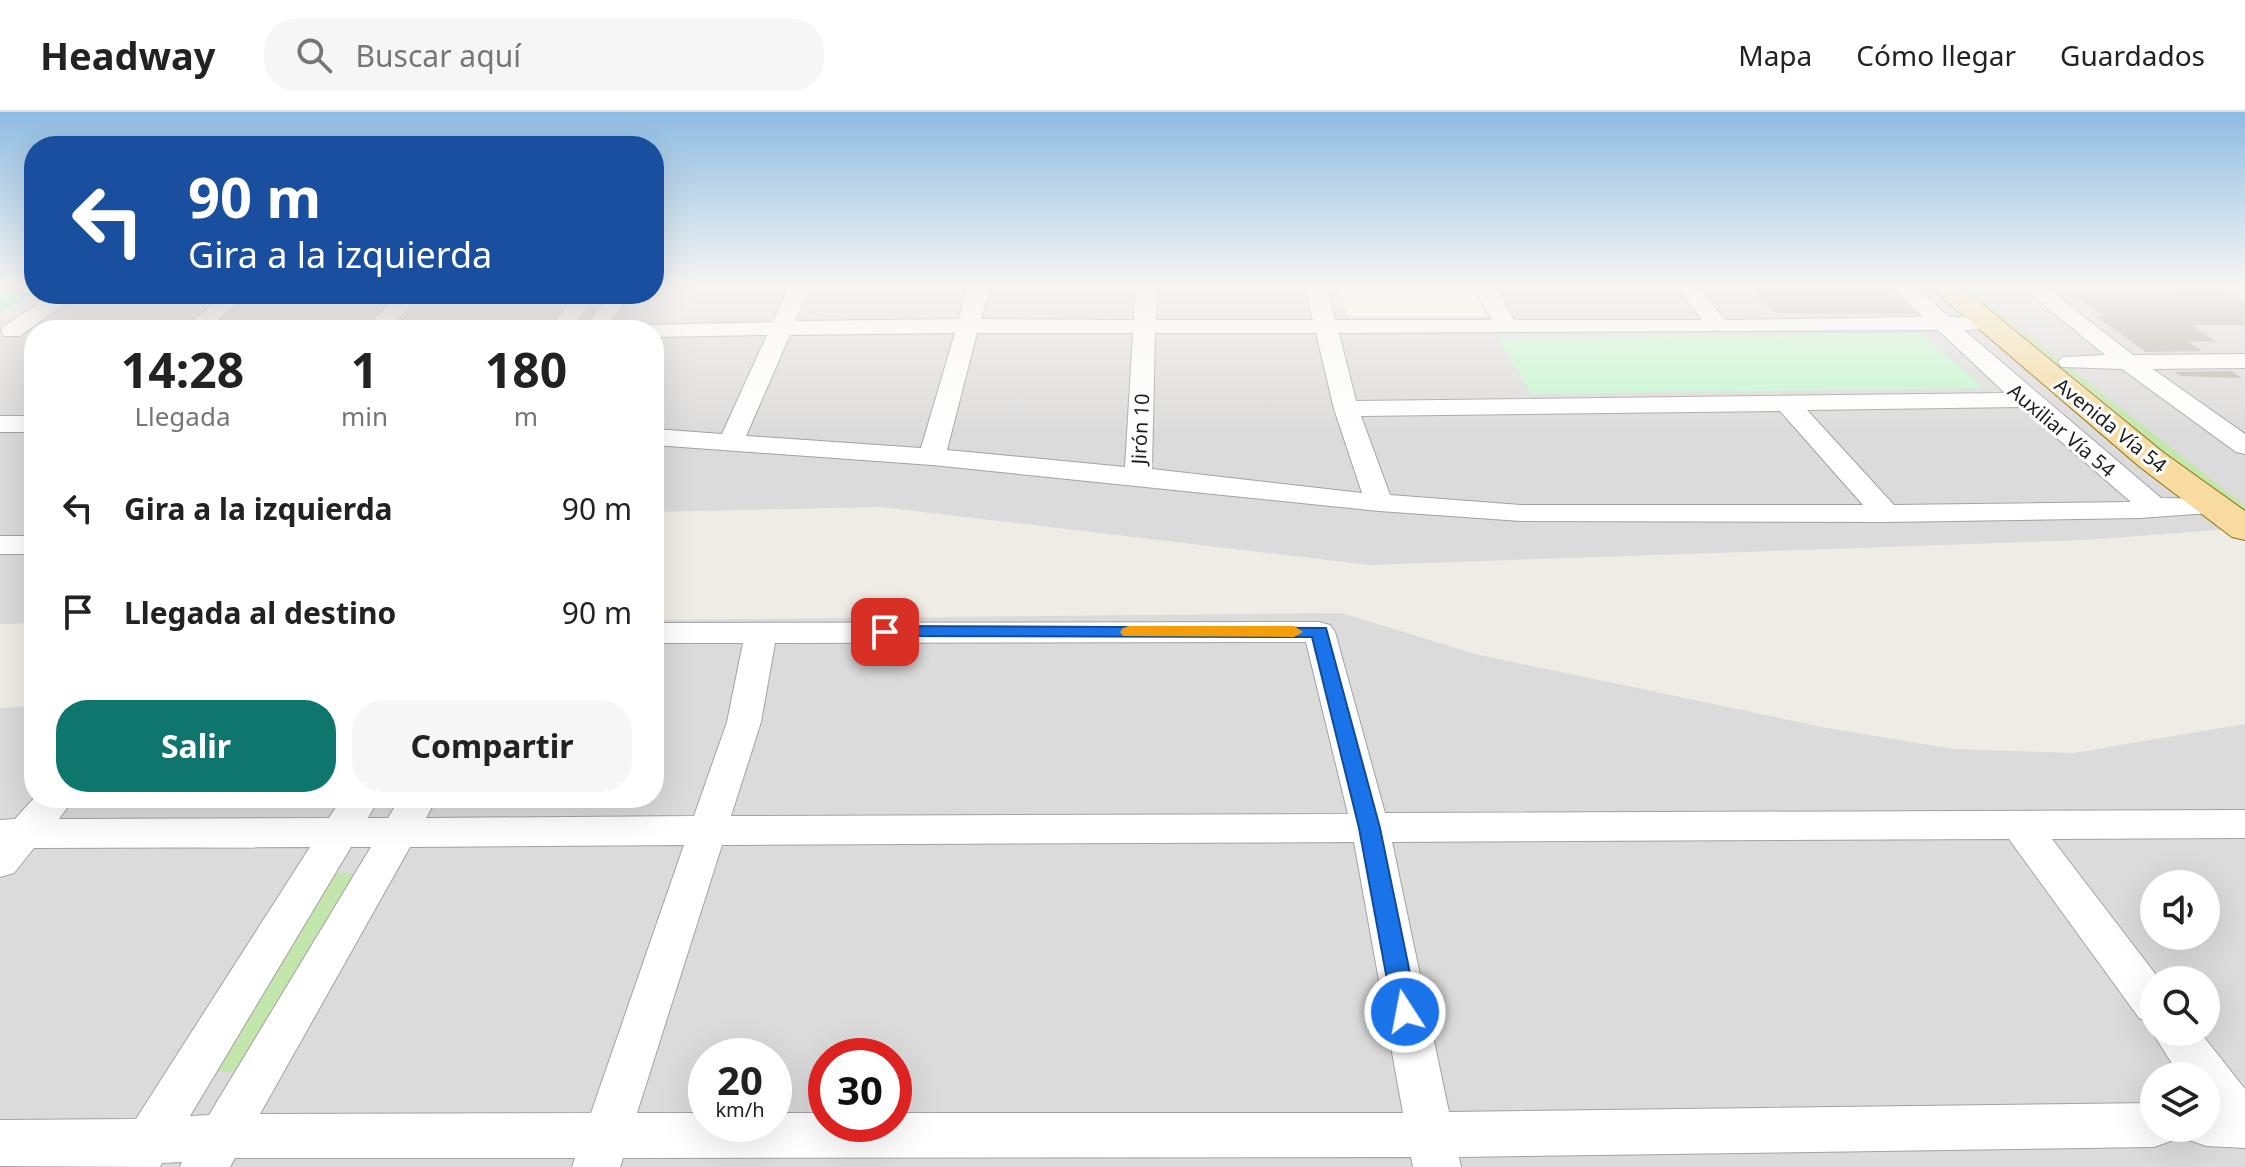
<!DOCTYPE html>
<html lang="es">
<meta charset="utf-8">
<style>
body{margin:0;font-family:"Noto Sans",sans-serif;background:#f6f6f6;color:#222;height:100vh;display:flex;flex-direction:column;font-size:30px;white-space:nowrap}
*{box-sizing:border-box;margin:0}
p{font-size:26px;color:#767676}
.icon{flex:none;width:44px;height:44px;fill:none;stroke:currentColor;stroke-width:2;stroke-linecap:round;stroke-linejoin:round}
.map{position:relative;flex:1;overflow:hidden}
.drawer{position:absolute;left:24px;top:208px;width:640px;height:488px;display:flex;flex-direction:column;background:#fff;border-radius:32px;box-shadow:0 8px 32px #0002}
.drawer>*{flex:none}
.hud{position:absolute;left:24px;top:24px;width:640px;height:168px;border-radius:32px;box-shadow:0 8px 32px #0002;background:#1a4fa0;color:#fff;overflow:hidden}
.buttons{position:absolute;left:2140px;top:758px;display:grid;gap:16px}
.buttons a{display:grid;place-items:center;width:80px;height:80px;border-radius:50%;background:#fff;box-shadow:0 8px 32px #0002;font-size:40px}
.speed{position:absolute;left:688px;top:926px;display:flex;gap:16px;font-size:40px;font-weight:700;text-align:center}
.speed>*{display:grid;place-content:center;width:104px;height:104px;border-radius:50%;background:#fff;box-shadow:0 8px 32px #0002;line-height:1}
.speed small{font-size:20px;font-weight:400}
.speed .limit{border:12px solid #d22;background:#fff;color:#111}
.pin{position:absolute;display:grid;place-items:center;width:68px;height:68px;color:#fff;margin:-34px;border-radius:16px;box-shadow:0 4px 12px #0006}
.me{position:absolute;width:88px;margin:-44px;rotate:349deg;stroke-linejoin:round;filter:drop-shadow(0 0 6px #0008)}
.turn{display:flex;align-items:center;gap:28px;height:168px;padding:0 32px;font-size:36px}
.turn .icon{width:104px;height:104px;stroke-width:2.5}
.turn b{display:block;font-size:56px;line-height:68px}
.eta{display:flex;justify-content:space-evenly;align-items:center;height:136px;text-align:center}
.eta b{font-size:48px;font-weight:700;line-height:56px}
.action{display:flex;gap:16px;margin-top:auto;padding:16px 32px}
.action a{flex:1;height:92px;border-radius:32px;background:#0f766e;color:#fff;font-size:32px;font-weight:700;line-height:92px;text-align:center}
.action a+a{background:#f6f6f6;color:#222}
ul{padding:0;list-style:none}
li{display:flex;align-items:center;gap:24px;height:104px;padding:0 32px}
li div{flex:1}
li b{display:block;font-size:30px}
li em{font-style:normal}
header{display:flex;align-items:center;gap:48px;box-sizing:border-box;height:112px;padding:0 40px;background:#fff;border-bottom:2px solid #e0e0e0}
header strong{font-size:38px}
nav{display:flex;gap:44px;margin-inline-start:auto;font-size:28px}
.search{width:560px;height:72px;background:#f6f6f6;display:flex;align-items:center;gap:20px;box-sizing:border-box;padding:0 28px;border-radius:32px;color:#767676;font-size:30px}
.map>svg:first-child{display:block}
</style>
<header>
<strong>Headway</strong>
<div class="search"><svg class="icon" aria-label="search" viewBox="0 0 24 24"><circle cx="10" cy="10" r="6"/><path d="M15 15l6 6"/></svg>Buscar aquí</div>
<nav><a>Mapa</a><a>Cómo llegar</a><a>Guardados</a></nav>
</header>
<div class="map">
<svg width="2245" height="1055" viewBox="0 0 2245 1055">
<rect width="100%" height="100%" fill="#eeece4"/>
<g fill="#dcdbdb" fill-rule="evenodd">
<polygon points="0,174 34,174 34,182 654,182 654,174 2245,174 2245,416 2084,428 1370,453 881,395 654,400 654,218 34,218 34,511 0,512"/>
<path d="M 1342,501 L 1475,542 L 1827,616 L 1953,637 L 2074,641 L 2245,612 L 2245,1055 L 0,1055 L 0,596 L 34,594 L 34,686 L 654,686 L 654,508 ZM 2154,772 L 2206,772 L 2206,824 L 2154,824 ZM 2154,868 L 2206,868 L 2206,920 L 2154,920 ZM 706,944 L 774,944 L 774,1012 L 706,1012 ZM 826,944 L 894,944 L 894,1012 L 826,1012 ZM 2154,964 L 2206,964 L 2206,1016 L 2154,1016 Z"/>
</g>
<polygon fill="#fafddf" points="1338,174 1473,174 1489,204 1347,204"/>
<g fill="#c3e6ad">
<polygon points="1955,174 1967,174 2245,394 2245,406"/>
<polygon points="336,761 358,761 240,960 215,960"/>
</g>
<polygon fill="#c3f6cd" points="1920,221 1984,276 1531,282 1498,226"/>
<polygon fill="#86d9c2" points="0,174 34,174 34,181 0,201"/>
<g fill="#bbb5ae">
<polygon points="1749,174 1884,174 1916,202 1775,201"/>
<polygon points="2173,177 2226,177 2245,188 2245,213 2192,213 2216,230 2187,229 2202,239 2146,240 2096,204 2104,204 2078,186 2089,186 2080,180 2177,179"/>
<polygon points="2231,259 2242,266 2181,264 2174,260"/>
</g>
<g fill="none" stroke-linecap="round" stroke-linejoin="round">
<g stroke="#a2a2a2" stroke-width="2">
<g id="minor">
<path d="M 789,174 L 811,174 L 795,209 L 959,207 L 968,174 L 990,174 L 981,207 L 1134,208 L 1135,174 L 1157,174 L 1156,208 L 1313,208 L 1305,174 L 1327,174 L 1335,208 L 1492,208 L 1473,174 L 1495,174 L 1514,208 L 1702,208 L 1676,174 L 1698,174 L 1725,208 L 1923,205 L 1891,174 L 1915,174 L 1949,205 L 1994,206 L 1997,211 L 1994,216 L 1964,218 L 2161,386 L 2220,387 L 2224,393 L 2220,399 L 2210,401 L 2140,406 L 1886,410 L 1521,409 L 1379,399 L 932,353 L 654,333 L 654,317 L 722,322 L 767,223 L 654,225 L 654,218 L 637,218 L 640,213 L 773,210 ZM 1938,218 L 2005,281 L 1356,289 L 1339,221 ZM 955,221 L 921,336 L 746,324 L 790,223 ZM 977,221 L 1133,221 L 1125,355 L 947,338 ZM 1155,221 L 1316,221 L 1334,297 L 1362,381 L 1152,357 ZM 2021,295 L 2131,390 L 1894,393 L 1807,298 ZM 1780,299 L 1863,393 L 1521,393 L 1390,383 L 1361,304 Z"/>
<polygon points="2021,174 2045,174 2133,243 2245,242 2245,256 2153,257 2245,322 2245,342 2236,340 2122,257 2062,255 2058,250 2062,245 2105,243"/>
<polygon points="53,182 78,182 20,224 4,224 1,219 4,214"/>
<polygon points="224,182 248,182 207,218 182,218"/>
<polygon points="400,182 423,182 387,218 363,218"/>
<polygon points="576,182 598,182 576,211 586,213 609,182 631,182 605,218 435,218 446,211 553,211"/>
<rect x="0" y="304" width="34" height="16"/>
<rect x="0" y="424" width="34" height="18"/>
<path d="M 1319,510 L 1330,513 L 1335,520 L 1385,701 L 2245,698 L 2245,726 L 2052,727 L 2160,868 L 2154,868 L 2154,912 L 2139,906 L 2009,727 L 1392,730 L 1449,1000 L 2154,991 L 2154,1016 L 2176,1016 L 2171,1029 L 2154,1035 L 1459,1045 L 1461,1055 L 1413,1055 L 1411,1045 L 623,1046 L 620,1055 L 572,1055 L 575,1046 L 235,1046 L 230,1055 L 180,1055 L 182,1050 L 162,1051 L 160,1055 L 0,1054 L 0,1008 L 136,1007 L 310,735 L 34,736 L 14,761 L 0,765 L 0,708 L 15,707 L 34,686 L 74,686 L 59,707 L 329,706 L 342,686 L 379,686 L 368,706 L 388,706 L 400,686 L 437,686 L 426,706 L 694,704 L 727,610 L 743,531 L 654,531 L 654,511 ZM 1306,530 L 1348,702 L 731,704 L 761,610 L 775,531 ZM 1354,730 L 1403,1001 L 894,1001 L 894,1012 L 826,1012 L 826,1001 L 774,1001 L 774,1012 L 706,1012 L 706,1001 L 637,1001 L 722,733 ZM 684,733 L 591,1001 L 260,1002 L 410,735 ZM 351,735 L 371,735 L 209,1003 L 190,1004 Z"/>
<polygon points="2154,916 2154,920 2200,920 2245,977 2245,1036 2206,1034 2189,1028 2184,1016 2206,1016 2206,964 2180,964 2152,920"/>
</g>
</g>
<g stroke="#907108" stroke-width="2">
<polygon id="major" points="1929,174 1960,174 2164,341 2245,399 2245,428 2232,425 2140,355"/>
</g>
<use href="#minor" fill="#fff" fill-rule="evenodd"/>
<use href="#major" fill="#f7dba1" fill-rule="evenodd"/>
</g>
<linearGradient id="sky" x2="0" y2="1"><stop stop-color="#8ebce2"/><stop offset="0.54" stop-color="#f7f6f3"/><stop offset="1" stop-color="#f7f6f3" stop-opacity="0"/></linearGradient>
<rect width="2245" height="322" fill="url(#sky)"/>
<polygon fill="#1a73e8" stroke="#114b97" stroke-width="2" points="885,514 1326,516 1380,716 1418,900 1414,908 1405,911 1397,908 1393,900 1359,716 1312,525 879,524 876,520 879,516"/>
<polygon fill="#f59e0b" points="1129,514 1294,514 1303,520 1294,525 1123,524 1120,520 1123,516"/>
<g text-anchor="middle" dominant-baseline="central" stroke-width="6" stroke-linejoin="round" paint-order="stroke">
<g font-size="20" fill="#1e1e1e" stroke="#fff">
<text transform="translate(2111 313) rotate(39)">Avenida Vía 54</text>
<text transform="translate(1140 317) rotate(-87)">Jirón 10</text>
<text transform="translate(2062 318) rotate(40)">Auxiliar Vía 54</text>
</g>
</g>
</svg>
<div class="buttons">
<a><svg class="icon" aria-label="sound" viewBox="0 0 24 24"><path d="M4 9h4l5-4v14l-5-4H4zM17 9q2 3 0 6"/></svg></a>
<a><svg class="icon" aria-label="search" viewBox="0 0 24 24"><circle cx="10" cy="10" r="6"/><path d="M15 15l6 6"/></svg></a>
<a><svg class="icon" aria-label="layers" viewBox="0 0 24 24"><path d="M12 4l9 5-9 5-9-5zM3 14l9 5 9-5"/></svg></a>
</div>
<div class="speed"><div>20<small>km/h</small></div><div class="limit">30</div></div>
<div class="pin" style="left:885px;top:520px;background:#d93025"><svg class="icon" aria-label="arrive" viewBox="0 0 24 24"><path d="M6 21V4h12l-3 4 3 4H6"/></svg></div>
<svg class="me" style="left:1405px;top:900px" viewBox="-20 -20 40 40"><circle r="17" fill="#1a73e8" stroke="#fff" stroke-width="3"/><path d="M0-11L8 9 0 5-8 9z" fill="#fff"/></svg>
<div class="hud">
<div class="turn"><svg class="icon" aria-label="left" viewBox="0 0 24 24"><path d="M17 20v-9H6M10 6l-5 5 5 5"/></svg><div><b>90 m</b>Gira a la izquierda</div></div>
</div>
<section class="drawer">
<div class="eta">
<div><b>14:28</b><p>Llegada</p></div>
<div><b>1</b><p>min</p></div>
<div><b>180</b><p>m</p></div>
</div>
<ul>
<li><svg class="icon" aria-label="left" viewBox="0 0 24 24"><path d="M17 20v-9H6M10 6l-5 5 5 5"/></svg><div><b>Gira a la izquierda</b></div><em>90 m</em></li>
<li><svg class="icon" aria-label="arrive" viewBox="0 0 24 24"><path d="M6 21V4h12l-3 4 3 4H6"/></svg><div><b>Llegada al destino</b></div><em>90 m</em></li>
</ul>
<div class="action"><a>Salir</a><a>Compartir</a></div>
</section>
</div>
